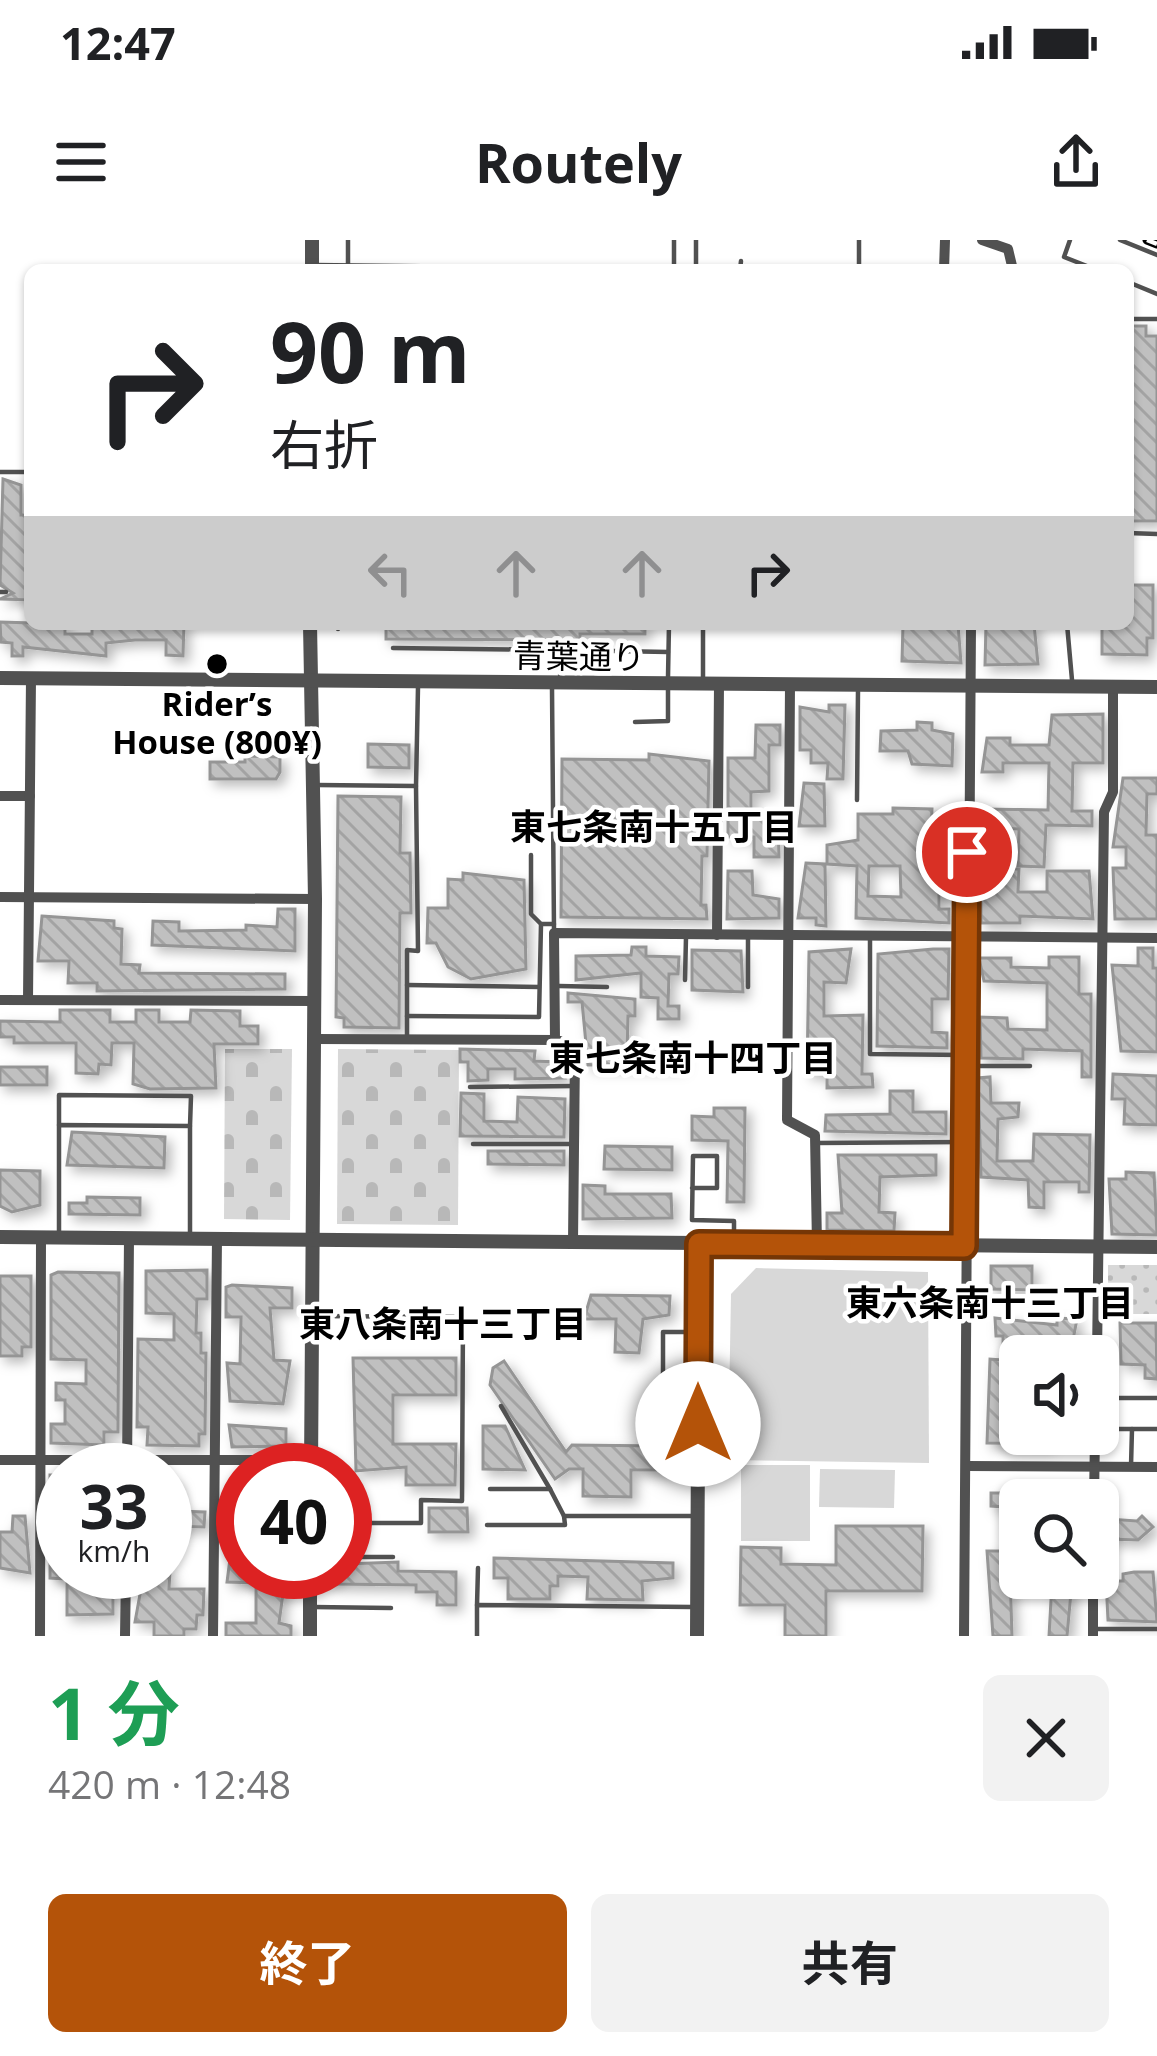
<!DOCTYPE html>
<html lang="ja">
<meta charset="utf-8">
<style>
body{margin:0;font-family:"Open Sans","Noto Sans JP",sans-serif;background:#f2f2f2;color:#202124;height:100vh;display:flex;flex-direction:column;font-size:45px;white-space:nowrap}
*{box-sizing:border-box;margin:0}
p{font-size:39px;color:#757577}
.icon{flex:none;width:66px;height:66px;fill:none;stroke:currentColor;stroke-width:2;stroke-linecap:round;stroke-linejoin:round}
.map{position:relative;height:1396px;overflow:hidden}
.panel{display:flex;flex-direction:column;background:#fff;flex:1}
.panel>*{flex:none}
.top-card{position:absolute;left:24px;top:24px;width:1110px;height:366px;border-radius:18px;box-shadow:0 3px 9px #0004;background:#fff;color:#202124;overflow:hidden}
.controls{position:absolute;left:999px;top:1095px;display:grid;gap:24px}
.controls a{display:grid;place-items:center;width:120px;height:120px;border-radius:18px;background:#fff;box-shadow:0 3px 9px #0004;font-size:60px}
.speed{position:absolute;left:36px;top:1203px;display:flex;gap:24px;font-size:60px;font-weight:700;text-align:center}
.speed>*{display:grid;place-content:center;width:156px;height:156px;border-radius:50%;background:#fff;box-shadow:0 3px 9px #0004;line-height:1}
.speed small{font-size:30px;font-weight:400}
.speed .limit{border:18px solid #d22;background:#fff;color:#111}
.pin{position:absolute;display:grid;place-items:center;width:102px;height:102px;color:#fff;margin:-51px;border:6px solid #fff;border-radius:50%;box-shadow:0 3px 12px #0007}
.me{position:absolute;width:132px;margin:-66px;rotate:0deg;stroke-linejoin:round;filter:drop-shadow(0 0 9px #0008)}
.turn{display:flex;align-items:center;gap:42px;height:252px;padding:0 48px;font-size:54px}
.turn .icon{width:156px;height:156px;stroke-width:2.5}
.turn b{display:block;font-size:84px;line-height:102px}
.lanes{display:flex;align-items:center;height:114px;padding:0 48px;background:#0003;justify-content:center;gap:60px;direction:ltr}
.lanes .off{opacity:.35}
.round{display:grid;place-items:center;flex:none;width:126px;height:126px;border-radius:18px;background:#f2f2f2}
.overview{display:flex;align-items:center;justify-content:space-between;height:204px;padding:0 48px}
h1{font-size:72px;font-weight:700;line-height:90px;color:#1e9e55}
.primary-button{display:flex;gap:24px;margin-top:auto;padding:24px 48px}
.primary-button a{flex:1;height:138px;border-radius:18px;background:#b45309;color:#fff;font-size:48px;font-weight:700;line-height:138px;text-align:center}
.primary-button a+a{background:#f2f2f2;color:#202124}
.status{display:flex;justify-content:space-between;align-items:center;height:84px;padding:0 60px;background:#fff;direction:ltr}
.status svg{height:33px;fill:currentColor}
header{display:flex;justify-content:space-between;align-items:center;height:156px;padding:0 48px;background:#fff;font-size:54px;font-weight:700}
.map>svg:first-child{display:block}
</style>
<div class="status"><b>12:47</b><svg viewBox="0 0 49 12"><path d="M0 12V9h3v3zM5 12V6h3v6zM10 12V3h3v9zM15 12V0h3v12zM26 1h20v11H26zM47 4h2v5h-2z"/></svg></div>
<header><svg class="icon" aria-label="menu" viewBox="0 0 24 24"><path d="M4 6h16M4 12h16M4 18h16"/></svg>Routely<svg class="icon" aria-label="share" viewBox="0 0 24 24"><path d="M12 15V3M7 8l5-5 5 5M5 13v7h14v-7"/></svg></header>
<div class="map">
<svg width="1157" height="1396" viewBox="0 0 1157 1396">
<defs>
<pattern id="grass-dots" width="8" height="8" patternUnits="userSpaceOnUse" patternTransform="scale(3)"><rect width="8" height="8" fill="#d8d8d8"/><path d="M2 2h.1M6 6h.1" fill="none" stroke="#b8b8b8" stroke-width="1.8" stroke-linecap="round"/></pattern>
<pattern id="cemetery-stones" width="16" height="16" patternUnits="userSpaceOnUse" patternTransform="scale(3)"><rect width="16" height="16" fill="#d8d8d8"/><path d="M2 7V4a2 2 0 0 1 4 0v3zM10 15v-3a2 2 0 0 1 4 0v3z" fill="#b8b8b8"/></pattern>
<pattern id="building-back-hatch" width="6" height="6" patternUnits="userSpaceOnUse" patternTransform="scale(3)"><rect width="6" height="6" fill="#c0c0c0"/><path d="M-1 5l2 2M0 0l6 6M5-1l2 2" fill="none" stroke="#a3a3a3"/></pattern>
<filter id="shadow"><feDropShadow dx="5.5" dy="5.5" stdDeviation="6" flood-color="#0004"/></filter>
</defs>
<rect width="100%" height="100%" fill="#fff"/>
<rect fill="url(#grass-dots)" x="1108" y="1025" width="49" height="49"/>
<g fill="url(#cemetery-stones)">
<polygon points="225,809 292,809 290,980 224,979"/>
<polygon points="338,809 459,810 458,985 337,984"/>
</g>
<g fill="#d8d8d8">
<polygon points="756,1028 928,1032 929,1223 728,1220 731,1054"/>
<rect x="741" y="1225" width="69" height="76"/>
<polygon points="820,1229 895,1230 894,1268 819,1267"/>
</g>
<g fill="url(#building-back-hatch)" stroke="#959595" stroke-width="3" fill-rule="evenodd" filter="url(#shadow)">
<polygon points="1128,86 1146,86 1146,96 1157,96 1157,281 1128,281"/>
<polygon points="3,239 21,245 21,275 30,275 30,360 0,359 13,353 0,345"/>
<polygon points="1128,345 1153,345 1153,398 1147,398 1147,415 1102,414 1102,384 1128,384"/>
<polygon points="0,382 65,384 65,394 92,394 92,384 184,384 183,416 166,415 166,400 135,400 106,403 106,416 23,407 23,416 12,416 12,403 1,402"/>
<polygon points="386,384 645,384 645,394 580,394 580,400 386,399"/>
<polygon points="903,384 958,384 961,423 902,421"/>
<polygon points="986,384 1034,384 1038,424 985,425"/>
<polygon points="829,465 845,465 843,539 827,539 828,523 811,523 811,510 800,510 800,467 829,472"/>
<polygon points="1103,474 1103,523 1073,523 1072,571 1092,571 1092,586 1046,585 1044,627 1018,626 1019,589 983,588 984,569 1048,570 1049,523 1003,523 1003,532 982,532 987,498 1010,498 1010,505 1049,505 1052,475"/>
<polygon points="917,482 932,483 932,490 953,494 952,526 912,524 908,511 880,511 881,491 917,490"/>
<polygon points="756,485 780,485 780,505 769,505 769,551 751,552 751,577 778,578 779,617 754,617 754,597 728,597 728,518 755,518"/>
<polygon points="368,504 409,505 409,528 368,527"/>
<polygon points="649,514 709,521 707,616 702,616 701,665 706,665 707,679 561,677 562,519 649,520"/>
<polygon points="245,516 280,517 280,532 276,539 210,539 210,522 245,522"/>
<polygon points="1123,538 1157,538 1157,554 1147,554 1146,595 1157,595 1157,679 1115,679 1113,628 1126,628 1126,607 1113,607"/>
<polygon points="804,543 824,544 825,586 799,586"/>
<polygon points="338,556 401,557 400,613 410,613 411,673 400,673 399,788 344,787 344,778 336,777"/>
<path d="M 893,568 L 932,569 L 931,601 L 947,601 L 947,627 L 939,626 L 939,669 L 949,669 L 949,683 L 856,678 L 857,626 L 827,624 L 827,605 L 858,600 L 858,574 L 893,574 ZM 869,626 L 900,626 L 901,657 L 868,656 Z"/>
<polygon points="981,615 995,615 995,629 1019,629 1018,652 1047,652 1047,631 1089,631 1093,679 1020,676 1020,683 981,683"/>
<polygon points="806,623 825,624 826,686 816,685 816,678 798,678"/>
<polygon points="728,631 752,631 753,655 779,659 779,678 727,679"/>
<polygon points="463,633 524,640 526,729 471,739 448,727 436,703 427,703 428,668 448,668 448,639 463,640"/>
<polygon points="278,669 295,669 295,711 152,705 153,681 179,682 179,691 246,690 246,685 277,687"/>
<polygon points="42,676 114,681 114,688 122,689 121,724 140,725 139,733 285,734 285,749 97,751 97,743 68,743 69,721 38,721"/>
<polygon points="632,707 646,707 646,716 679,717 678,734 669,734 668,766 679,766 679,779 658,779 658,758 641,757 641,733 576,740 576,716 631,715"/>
<polygon points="1138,708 1153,708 1153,728 1157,728 1157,812 1121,811 1112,725 1138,726"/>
<polygon points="851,709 846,743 824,742 824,776 863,775 862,834 872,834 873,847 827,848 827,833 807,833 809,712"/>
<polygon points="933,709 949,709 948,759 932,759 932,792 947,793 947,808 877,806 878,714"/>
<polygon points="692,710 741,711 743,752 692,750"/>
<polygon points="1049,717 1079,717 1079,754 1091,754 1091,837 1082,837 1082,811 1023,809 1023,819 981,818 980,777 1007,778 1008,789 1047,790 1047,743 984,741 979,718 1011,718 1011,727 1049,728"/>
<polygon points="568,753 635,759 635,776 628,776 627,815 679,810 679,825 588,825 582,762 568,762"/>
<polygon points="60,770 110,770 110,782 136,782 136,770 159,770 159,782 190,782 191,770 240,771 240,786 258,786 258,804 214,804 216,848 150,849 133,844 134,803 112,803 111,825 99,824 98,834 76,833 76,803 14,803 14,797 0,797 0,781 60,782"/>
<polygon points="460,809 535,811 534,821 560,822 565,838 515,839 515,829 488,829 488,840 468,841 468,822 460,822"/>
<rect x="0" y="827" width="47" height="18"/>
<polygon points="1113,834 1157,836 1157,885 1124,884 1125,859 1112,859"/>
<polygon points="990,837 991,863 1019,863 1018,877 998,879 997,921 1033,921 1034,894 1090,895 1089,952 1079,952 1079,942 1044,942 1044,968 1029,967 1028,940 981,937 978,838"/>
<polygon points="890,851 913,851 913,872 946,872 946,894 825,891 826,875 890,874"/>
<polygon points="461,853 484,854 484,881 517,882 518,857 565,859 564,897 460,896"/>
<polygon points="714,868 745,868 744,962 727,962 728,901 692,900 692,876 714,877"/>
<polygon points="72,892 165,897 164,928 67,925"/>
<polygon points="605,906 672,907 672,930 604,929"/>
<polygon points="488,911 564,911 564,925 488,924"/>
<polygon points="838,915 936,915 936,935 880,937 879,972 895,973 894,991 827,990 827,973 842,973"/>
<polygon points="0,930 40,931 40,965 12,972 0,966"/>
<polygon points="1126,932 1154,933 1157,995 1112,994 1109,939 1126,939"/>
<polygon points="583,945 605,946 605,954 671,954 672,978 583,979"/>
<polygon points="87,957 140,958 140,975 69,974 69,963 87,963"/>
<polygon points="991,1026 1032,1026 1032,1050 991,1049"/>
<polygon points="207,1030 207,1059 197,1059 196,1093 201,1093 201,1113 206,1113 205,1194 199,1194 199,1206 147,1205 148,1187 137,1187 138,1099 174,1100 174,1074 146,1073 146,1031"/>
<polygon points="58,1032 119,1033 118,1192 104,1192 104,1205 51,1203 51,1184 65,1184 65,1160 56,1160 56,1143 86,1144 86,1120 51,1119 51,1035"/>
<polygon points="0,1036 31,1036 31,1107 22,1107 22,1116 0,1116"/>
<polygon points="232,1045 292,1048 292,1068 270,1068 274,1120 290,1121 283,1164 230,1161 227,1123 240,1124 241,1077 226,1077 226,1047"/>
<polygon points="591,1055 670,1056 669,1075 643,1079 639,1113 615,1112 616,1079 584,1079"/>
<polygon points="995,1078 1057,1085 1057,1078 1077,1079 1070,1116 1020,1116 1020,1194 1048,1194 1047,1204 987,1203 990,1119 1003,1120 1003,1096 996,1096"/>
<polygon points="1120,1083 1156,1083 1157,1139 1145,1138 1145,1125 1121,1124"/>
<polygon points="353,1118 456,1118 456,1155 393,1155 393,1204 456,1204 455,1245 406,1245 406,1227 356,1231"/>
<polygon points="504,1121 566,1212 572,1205 662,1206 662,1215 671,1215 671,1230 631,1230 631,1257 583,1256 583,1229 569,1229 555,1239 490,1145 493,1128"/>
<polygon points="229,1185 286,1189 286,1206 232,1207"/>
<polygon points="483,1186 505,1186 525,1230 483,1229"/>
<polygon points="50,1235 63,1235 63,1339 50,1338"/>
<polygon points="165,1242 176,1242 176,1271 205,1272 204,1287 165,1286"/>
<polygon points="991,1253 1020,1253 1020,1289 1004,1288 1004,1267 991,1266"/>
<polygon points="224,1257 235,1257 235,1280 243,1280 243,1332 286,1332 279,1383 291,1386 291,1396 226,1396 226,1383 256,1383 256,1343 227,1342 233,1295 224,1295"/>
<polygon points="429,1268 467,1268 468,1292 429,1292"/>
<polygon points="13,1276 25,1276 30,1333 0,1328 0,1292 12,1292"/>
<polygon points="1142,1276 1153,1287 1138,1300 1108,1299 1109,1279 1137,1281"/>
<polygon points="836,1286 923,1286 922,1351 826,1351 826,1396 785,1396 785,1365 740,1365 741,1307 781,1308 781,1324 836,1325"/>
<polygon points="987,1311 1020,1311 1020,1332 1010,1332 1012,1396 993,1396"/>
<polygon points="494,1318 673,1323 673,1338 642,1341 643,1360 587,1359 588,1337 558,1336 558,1346 550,1346 550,1359 508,1359 508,1338 494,1338"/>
<polygon points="398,1322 398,1331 456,1332 456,1365 437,1365 437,1352 416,1352 416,1345 330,1344 330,1332 345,1332 345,1324"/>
<polygon points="67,1332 113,1332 113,1374 67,1375"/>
<polygon points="144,1332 170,1332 169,1349 204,1349 203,1375 197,1375 196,1389 184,1389 184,1396 154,1396 154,1382 135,1382"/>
<polygon points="1134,1332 1153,1332 1157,1382 1108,1380 1106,1341 1123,1341 1123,1334"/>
<polygon points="1052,1342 1072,1342 1067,1396 1049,1396"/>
</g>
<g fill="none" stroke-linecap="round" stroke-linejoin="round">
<g stroke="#515151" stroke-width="4.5">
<polyline points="1070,0 1064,17 1097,30"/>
<polyline points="1120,0 1157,15"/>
<polyline points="348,24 348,0"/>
<polyline points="313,25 674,29 674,0"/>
<polyline points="696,30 696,0"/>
<polyline points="740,30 741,21"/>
<polyline points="859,30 859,0"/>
<polyline points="1128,42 1157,54"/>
<polyline points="1128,79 1157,79"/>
<polyline points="0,232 30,232"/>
<polyline points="1128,293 1157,294"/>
<polyline points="0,352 6,352"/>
<polyline points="1067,384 1072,440"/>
<polyline points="338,389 338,384"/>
<polyline points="393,408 561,410"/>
<polyline points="668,437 669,384"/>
<polyline points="703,438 703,384"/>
<polyline points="560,440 561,410 668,412"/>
<polyline points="552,448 554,689"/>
<polyline points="635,482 668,481 668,449"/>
<polyline points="317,545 416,546 418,447"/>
<polyline points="857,560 858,450"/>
<polyline points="531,615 531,674 540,683"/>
<polyline points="870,696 870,814 965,815"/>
<polyline points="748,698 748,747"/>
<polyline points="685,740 686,697"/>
<polyline points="407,745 539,747"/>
<polyline points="559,746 607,747"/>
<polyline points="407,776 539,777 541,684 554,684"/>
<polyline points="407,798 407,710 418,711 416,546"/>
<polyline points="970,826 1030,826"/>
<polyline points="470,847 575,846"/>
<polyline points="59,885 59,855 191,856 190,886"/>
<polyline points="815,903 965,902"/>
<polyline points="473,904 574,904"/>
<polyline points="692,948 717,948 717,916 693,916 692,980 734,981 734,998"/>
<polyline points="59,992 59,885 190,886 190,997"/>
<polyline points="313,1076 463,1077 462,1261 421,1260 421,1283 345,1283"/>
<polyline points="663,1145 663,1092 693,1092"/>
<polyline points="1115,1158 1157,1158"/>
<polyline points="501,1166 550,1249"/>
<polyline points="1114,1189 1157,1189"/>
<polyline points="1131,1226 1132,1189"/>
<polyline points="490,1249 550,1249 564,1276"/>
<polyline points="487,1285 565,1285 564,1276 692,1276"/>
<polyline points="345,1317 393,1317"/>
<polyline points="477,1365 478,1328"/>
<polyline points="313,1367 391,1368"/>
<polyline points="1097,1389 1157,1389"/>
<polyline points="477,1396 477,1365 692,1367"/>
</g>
<g stroke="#515151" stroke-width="10">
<polyline points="982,0 1008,9 1013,30"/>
<polyline points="944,30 945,0"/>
<polyline points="790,444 787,880 815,895 817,1005"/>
<polyline points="0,556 30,556"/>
<polyline points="0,657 315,659"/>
<polyline points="717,695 719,444"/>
<polyline points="0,760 314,761"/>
<polyline points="28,760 31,438"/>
<polyline points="314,799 555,800"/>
<polyline points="573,1002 575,812 569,803 555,800 554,693 1157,698"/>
<polyline points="1097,1116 1104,572 1113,552 1113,446"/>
<polyline points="0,1220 311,1220"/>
<polyline points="966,1226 1157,1227"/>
<polyline points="127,1230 129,998"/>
<polyline points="1094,1260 1095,1194"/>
<polyline points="40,1396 41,998"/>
<polyline points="125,1396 126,1332"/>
<polyline points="213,1396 217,998"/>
<polyline points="964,1396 971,384"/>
<polyline points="1093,1396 1093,1338"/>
</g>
<g stroke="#515151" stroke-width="14">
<polyline points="312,30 312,0"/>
<polyline points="310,384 315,659 311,1230"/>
<polyline points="0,438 1157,447"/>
<polyline points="0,997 1157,1007"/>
<polyline points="310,1396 310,1332"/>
<polyline points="697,1396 699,1004"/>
</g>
<g stroke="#000" stroke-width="9">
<polyline id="rail" points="1147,0 1157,4"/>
</g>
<use href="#rail" stroke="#fff" stroke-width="4.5" stroke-dasharray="14" stroke-linecap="butt"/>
</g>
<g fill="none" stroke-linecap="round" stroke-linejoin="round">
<g stroke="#753606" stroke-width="30">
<polyline id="route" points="698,1184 699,1004 964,1006 967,612"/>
</g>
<use href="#route" stroke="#b45309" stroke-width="21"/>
</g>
<circle fill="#000" stroke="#fff" stroke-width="4.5" cx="217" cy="424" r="12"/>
<g text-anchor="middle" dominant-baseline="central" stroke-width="9" stroke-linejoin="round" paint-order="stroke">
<g font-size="33" fill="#000" stroke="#fff">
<text transform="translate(579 416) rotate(1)">青葉通り</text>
</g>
<g font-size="33" font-weight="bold" fill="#000" stroke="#fff">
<text x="217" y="463">Rider’s<tspan x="217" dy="38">House (800¥)</tspan></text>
</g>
<g font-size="36" font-weight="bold" fill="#000" stroke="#fff">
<text x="654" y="586">東七条南十五丁目</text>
<text x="693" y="817">東七条南十四丁目</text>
<text x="990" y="1062">東六条南十三丁目</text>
<text x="443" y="1083">東八条南十三丁目</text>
</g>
</g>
</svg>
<div class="controls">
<a><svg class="icon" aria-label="sound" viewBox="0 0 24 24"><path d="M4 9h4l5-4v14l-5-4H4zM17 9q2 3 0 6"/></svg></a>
<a><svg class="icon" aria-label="search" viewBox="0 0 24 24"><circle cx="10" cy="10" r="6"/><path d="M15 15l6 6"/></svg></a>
</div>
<div class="speed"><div>33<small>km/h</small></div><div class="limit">40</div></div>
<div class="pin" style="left:967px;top:612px;background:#d93025"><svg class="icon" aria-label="arrive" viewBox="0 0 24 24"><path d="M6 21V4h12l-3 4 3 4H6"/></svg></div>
<svg class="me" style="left:698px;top:1184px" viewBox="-20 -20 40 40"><circle r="19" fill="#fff"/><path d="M0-13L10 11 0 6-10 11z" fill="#b45309"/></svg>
<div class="top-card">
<div class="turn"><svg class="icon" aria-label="right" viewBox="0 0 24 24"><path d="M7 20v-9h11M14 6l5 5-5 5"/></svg><div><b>90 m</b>右折</div></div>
<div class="lanes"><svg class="icon off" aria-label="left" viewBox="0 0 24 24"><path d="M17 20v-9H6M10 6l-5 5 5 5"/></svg><svg class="icon off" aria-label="ahead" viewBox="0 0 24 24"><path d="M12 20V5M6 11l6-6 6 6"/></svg><svg class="icon off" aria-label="ahead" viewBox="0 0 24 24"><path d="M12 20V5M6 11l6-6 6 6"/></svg><svg class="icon" aria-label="right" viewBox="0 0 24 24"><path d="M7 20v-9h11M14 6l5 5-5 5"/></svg></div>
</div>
</div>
<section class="panel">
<div class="overview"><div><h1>1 分</h1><p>420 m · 12:48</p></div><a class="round"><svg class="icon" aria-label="close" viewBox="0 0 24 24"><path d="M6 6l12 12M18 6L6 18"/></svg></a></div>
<div class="primary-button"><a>終了</a><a>共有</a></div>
</section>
